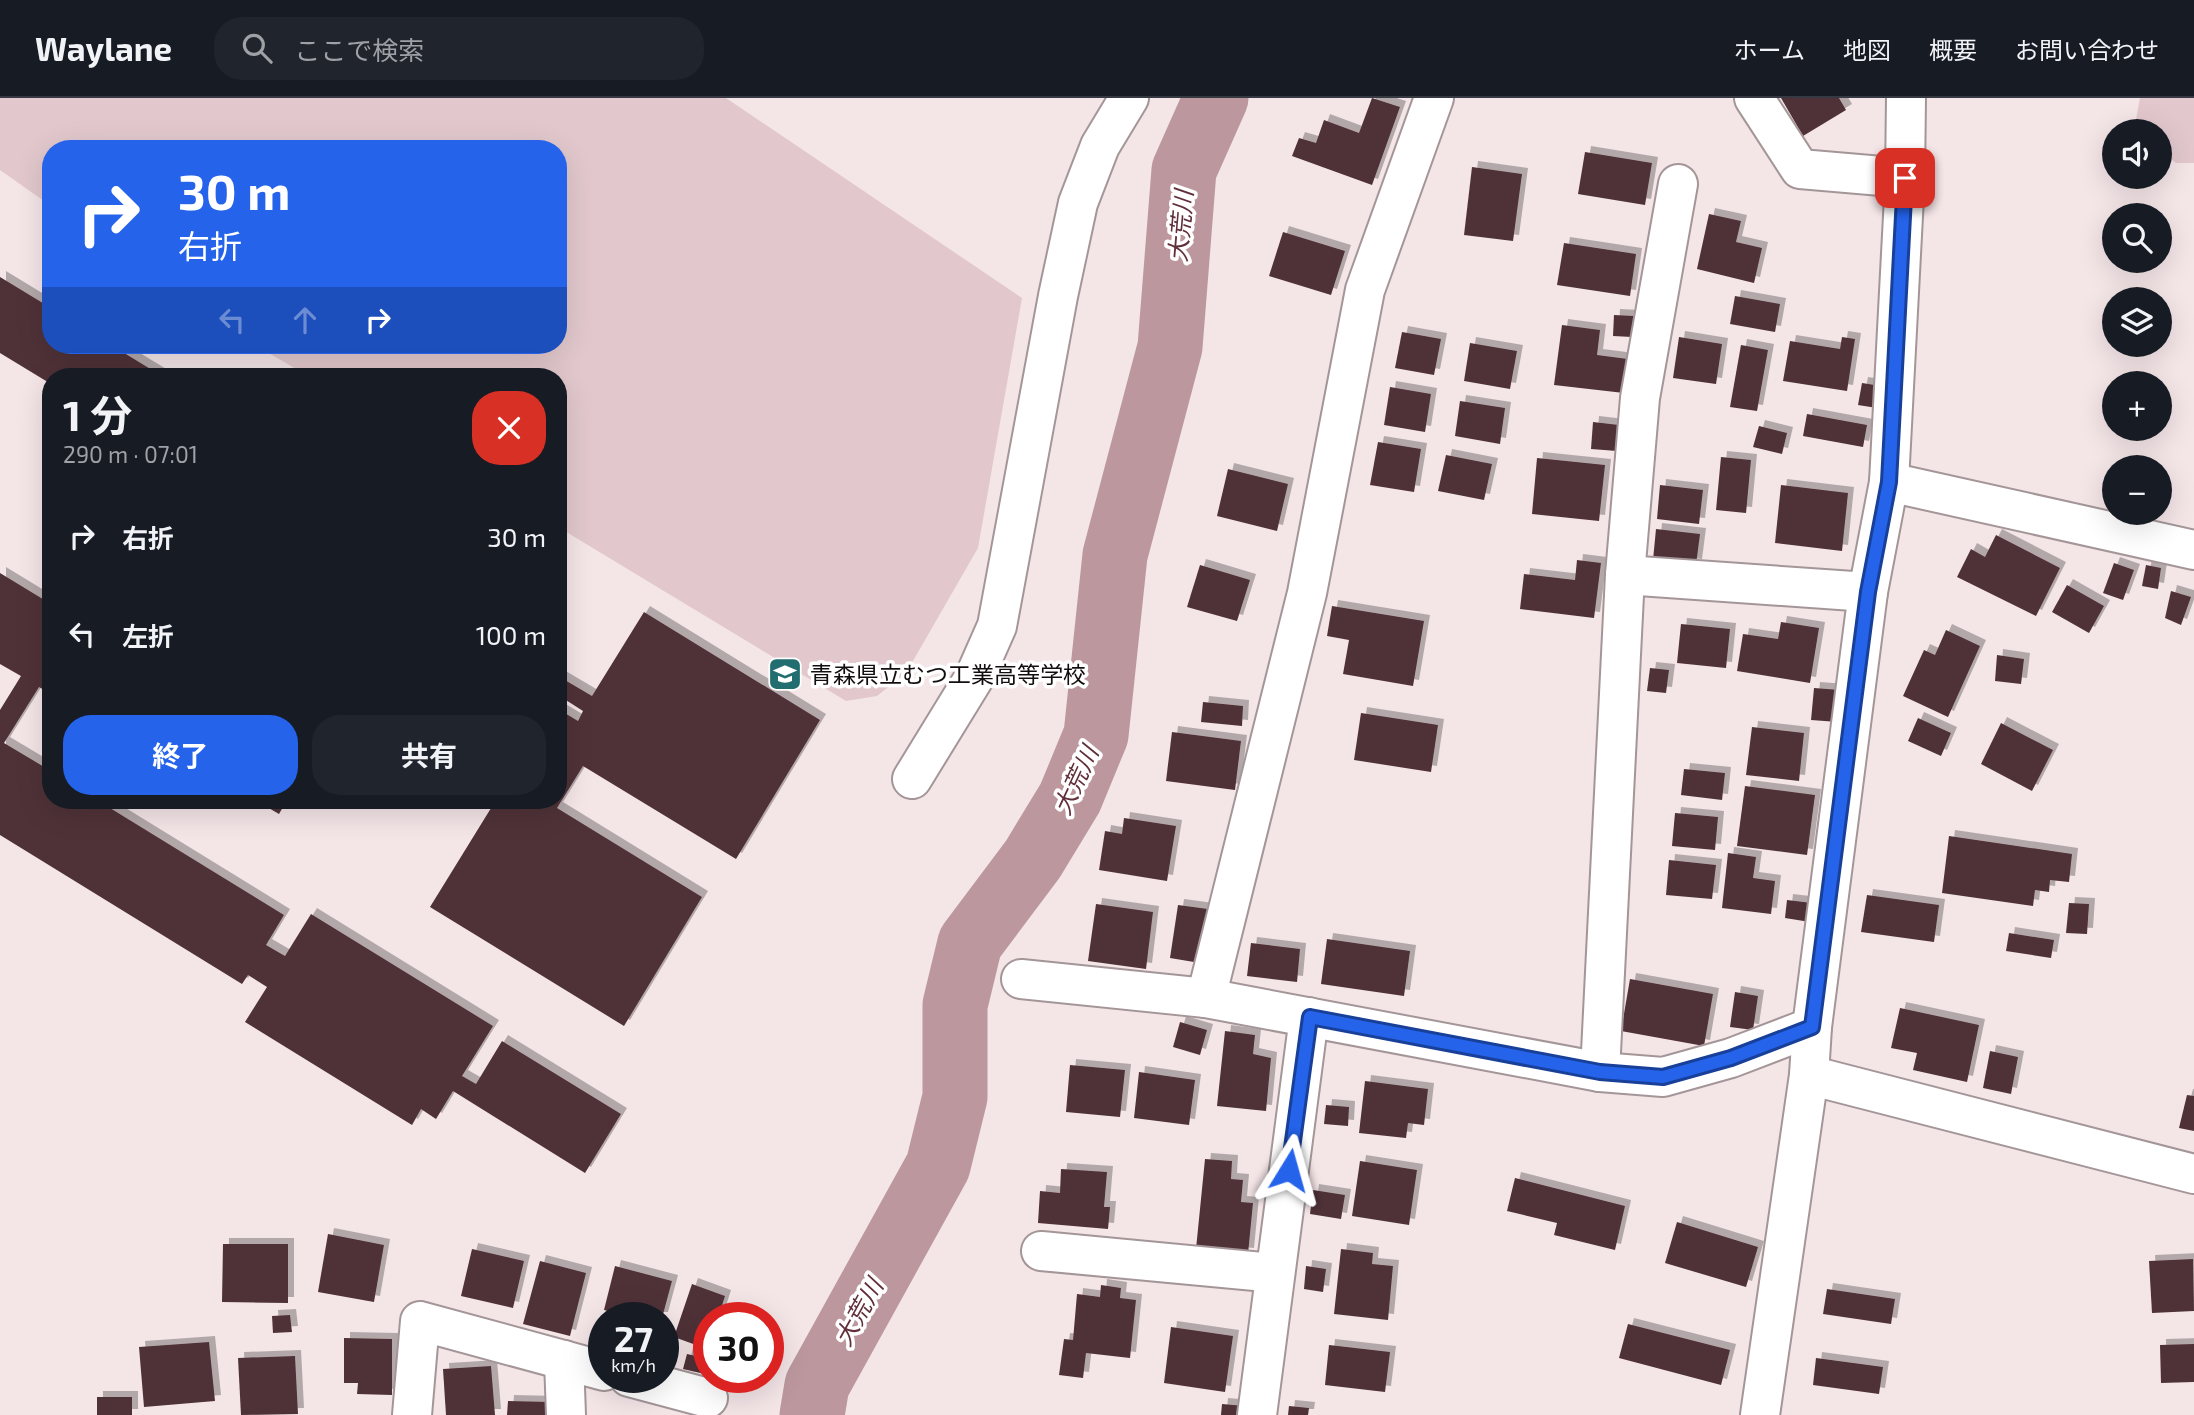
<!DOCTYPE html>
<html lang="ja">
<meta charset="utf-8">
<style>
body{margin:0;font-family:"Exo 2","Noto Sans JP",sans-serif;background:#20242c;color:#f1f3f6;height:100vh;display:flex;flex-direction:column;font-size:26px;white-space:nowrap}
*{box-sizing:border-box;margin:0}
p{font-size:23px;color:#9ea1a6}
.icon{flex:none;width:38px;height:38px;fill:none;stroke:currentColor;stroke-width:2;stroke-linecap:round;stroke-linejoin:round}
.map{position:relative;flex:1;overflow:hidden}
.drawer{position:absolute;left:42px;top:270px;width:525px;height:441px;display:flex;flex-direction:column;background:#171b24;border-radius:28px;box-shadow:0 7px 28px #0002}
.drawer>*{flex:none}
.banner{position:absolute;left:42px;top:42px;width:525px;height:214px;border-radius:28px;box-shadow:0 7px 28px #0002;background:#2563eb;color:#fff;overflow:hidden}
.controls{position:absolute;left:2102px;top:21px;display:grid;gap:14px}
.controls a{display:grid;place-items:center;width:70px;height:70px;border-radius:50%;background:#171b24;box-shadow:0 7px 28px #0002;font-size:35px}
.speed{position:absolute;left:588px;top:1204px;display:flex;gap:14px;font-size:35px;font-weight:700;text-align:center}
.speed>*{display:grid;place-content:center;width:91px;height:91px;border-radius:50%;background:#171b24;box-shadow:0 7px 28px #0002;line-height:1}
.speed small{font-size:18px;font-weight:400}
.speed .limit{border:10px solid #d22;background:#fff;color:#111}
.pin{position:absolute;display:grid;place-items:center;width:60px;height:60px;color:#fff;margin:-30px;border-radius:14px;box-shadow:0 4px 10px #0006}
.me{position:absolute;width:77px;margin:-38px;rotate:8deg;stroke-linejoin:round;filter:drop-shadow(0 0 5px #0008)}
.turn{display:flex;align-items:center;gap:24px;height:147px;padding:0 21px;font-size:32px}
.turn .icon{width:91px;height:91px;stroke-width:2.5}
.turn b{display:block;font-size:49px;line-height:60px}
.lanes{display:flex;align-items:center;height:66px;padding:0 21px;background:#0003;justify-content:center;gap:35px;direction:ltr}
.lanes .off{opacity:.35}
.round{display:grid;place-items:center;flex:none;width:74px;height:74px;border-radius:28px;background:#20242c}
.summary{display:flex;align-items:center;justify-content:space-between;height:119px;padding:0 21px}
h1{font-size:42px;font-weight:700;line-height:52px}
.action{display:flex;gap:14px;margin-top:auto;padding:14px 21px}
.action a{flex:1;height:80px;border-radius:28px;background:#2563eb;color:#fff;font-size:28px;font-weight:700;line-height:80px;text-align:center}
.action a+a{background:#20242c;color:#f1f3f6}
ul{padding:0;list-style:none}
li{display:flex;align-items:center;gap:21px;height:98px;padding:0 21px}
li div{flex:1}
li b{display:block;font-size:26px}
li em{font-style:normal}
header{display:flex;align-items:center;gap:42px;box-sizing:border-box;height:98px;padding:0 35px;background:#171b24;border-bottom:2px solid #363941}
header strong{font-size:33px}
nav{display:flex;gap:38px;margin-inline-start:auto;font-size:24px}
.search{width:490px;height:63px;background:#20242c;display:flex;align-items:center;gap:18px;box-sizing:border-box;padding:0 24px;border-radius:28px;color:#9ea1a6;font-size:26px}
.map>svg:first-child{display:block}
</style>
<header>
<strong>Waylane</strong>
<div class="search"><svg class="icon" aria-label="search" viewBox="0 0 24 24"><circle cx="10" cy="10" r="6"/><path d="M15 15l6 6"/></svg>ここで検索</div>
<nav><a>ホーム</a><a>地図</a><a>概要</a><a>お問い合わせ</a></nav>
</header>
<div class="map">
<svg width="2194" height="1317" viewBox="0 0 2194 1317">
<defs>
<filter id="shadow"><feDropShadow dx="6" dy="-6" stdDeviation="0" flood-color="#0004"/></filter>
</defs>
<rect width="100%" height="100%" fill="#f4e5e7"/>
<g fill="#e2c8cc">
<polygon points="0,0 726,0 1022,200 978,450 906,575 877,598 846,603 558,429 558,278 308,278 255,247 558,247 558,51 51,51 51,108 0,72"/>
<polygon points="2140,0 2194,0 2194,65 2176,65 2160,52 2160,33 2136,33 2134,32"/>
</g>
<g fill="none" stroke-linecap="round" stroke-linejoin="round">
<polyline stroke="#bc989e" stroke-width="65" points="812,1317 817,1287 938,1068 955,999 955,907 970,845 1033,761 1070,700 1096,637 1115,457 1170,249 1184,72 1216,0"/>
</g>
<g fill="#4f3238" filter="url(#shadow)">
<polygon points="1372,0 1400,9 1372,87 1292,58 1299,40 1316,45 1324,22 1359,35"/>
<polygon points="1781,0 1839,0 1846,12 1803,38"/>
<polygon points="1585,54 1652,65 1645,107 1578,96"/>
<polygon points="1472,69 1522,76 1513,143 1464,137"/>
<polygon points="1709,116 1741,123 1736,144 1762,150 1754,185 1697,171"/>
<polygon points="1283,134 1345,153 1331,197 1269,178"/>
<polygon points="1564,145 1636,156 1630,198 1557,187"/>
<polygon points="0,179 51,210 51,247 111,247 162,278 51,278 51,286 0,255"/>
<polygon points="1735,198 1780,206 1775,234 1730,226"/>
<polygon points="1614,217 1634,218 1632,239 1613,238"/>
<polygon points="1562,227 1600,232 1597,257 1628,261 1624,295 1554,287"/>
<polygon points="1402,234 1441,241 1434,277 1395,270"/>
<polygon points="1679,239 1722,246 1716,286 1673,280"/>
<polygon points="1842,239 1855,241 1847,293 1783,283 1790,243 1840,251"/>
<polygon points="1470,245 1517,253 1510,291 1464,283"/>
<polygon points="1741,247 1768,252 1757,313 1730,309"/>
<polygon points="1862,285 1881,288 1877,310 1858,307"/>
<polygon points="1390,289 1431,296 1425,334 1384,327"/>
<polygon points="1460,303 1505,310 1500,346 1455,338"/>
<polygon points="1807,316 1867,327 1863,349 1803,338"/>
<polygon points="1593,324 1619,327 1617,353 1591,351"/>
<polygon points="1759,328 1787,335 1782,356 1753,349"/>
<polygon points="1378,344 1421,351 1414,394 1370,387"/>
<polygon points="1446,357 1492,366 1484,402 1438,393"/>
<polygon points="1721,359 1751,362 1746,415 1716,412"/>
<polygon points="1537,360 1605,367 1599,423 1532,416"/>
<polygon points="1228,371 1288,386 1277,433 1217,418"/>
<polygon points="1660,387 1703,392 1699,426 1657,421"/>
<polygon points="1781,387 1848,395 1842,453 1775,445"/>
<polygon points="1656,431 1700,436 1696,467 1653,462"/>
<polygon points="1996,437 2060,470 2036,518 1957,479 1971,451 1985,459"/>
<polygon points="1577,462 1601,465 1594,520 1520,511 1524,476 1575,482"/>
<polygon points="2114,465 2134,472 2123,502 2103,495"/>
<polygon points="1200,467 1250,482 1237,523 1187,509"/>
<polygon points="2146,467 2161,470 2158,491 2142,488"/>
<polygon points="0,475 51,506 51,596 39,589 4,645 51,673 51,702 97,702 284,817 266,847 285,858 311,816 493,928 462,978 476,986 502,943 621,1016 585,1075 453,993 436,1021 421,1011 412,1027 245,924 267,889 248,877 242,886 0,737 0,612 21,578 0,566"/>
<polygon points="2067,487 2104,508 2089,535 2052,514"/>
<polygon points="2171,493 2191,499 2181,527 2165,520"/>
<polygon points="1332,508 1424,523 1413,588 1343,576 1349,542 1327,538"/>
<polygon points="644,514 820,622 736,761 583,668 557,710 702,799 624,928 430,809 496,702 558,702 558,611 578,623 583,613 558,597 558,578 592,598"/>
<polygon points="1781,524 1819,530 1810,585 1737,573 1743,536 1778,541"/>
<polygon points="1681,526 1730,531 1726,570 1677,565"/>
<polygon points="1946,532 1980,548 1948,619 1903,598 1924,552 1935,557"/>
<polygon points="1997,557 2024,561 2021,586 1995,583"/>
<polygon points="1650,570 1669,572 1666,595 1647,593"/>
<polygon points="1814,590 1840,592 1838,624 1811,622"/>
<polygon points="1203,604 1243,608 1242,628 1201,624"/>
<polygon points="1361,615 1438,627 1431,674 1354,662"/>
<polygon points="1918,620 1951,635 1941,658 1908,643"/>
<polygon points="2001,625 2053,652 2032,693 1981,666"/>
<polygon points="1752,629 1804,635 1799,683 1746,677"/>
<polygon points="1172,634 1241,643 1235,692 1166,683"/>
<polygon points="1684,671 1725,675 1722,702 1681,697"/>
<polygon points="1745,688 1815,697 1807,757 1737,748"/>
<polygon points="255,702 287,702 279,716"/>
<polygon points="1675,715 1718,719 1715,752 1672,748"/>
<polygon points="1124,720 1176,728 1167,783 1099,772 1105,733 1122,736"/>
<polygon points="1949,738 2072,756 2069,784 2050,782 2049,794 2035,792 2033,808 1942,795"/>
<polygon points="1728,755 1756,759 1753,780 1775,783 1771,816 1722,810"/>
<polygon points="1669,762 1716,767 1712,801 1666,797"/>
<polygon points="1867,797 1939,807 1934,844 1861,834"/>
<polygon points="1787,802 1812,805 1810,824 1785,820"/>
<polygon points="2069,805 2089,806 2087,836 2066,835"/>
<polygon points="1096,806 1153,814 1146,871 1088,863"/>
<polygon points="1178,807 1208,811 1200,865 1170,860"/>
<polygon points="2009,835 2054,842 2051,860 2006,853"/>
<polygon points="1327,841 1410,853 1404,898 1321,886"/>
<polygon points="1251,845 1300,851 1297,884 1247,878"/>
<polygon points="1630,881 1713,896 1704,948 1621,933"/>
<polygon points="1735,894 1758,898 1753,932 1730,929"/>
<polygon points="1900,910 1979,927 1967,984 1913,972 1917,955 1891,950"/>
<polygon points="1180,924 1207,932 1200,957 1173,949"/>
<polygon points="1225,933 1255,937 1253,956 1271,960 1266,1013 1217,1008"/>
<polygon points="1990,953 2018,959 2011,996 1983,990"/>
<polygon points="1070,967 1125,972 1120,1019 1066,1014"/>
<polygon points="1139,974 1195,982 1189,1027 1134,1020"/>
<polygon points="1365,983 1428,991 1424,1027 1408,1025 1406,1040 1359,1035"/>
<polygon points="2187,997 2194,998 2194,1033 2179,1030"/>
<polygon points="1326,1007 1349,1009 1348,1028 1324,1026"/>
<polygon points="1205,1061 1232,1063 1231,1081 1243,1082 1241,1104 1253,1105 1248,1156 1196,1151"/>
<polygon points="1360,1063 1417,1072 1409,1127 1352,1118"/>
<polygon points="1061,1071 1107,1074 1104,1109 1110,1109 1108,1131 1038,1125 1040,1093 1060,1095"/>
<polygon points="1515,1080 1625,1108 1615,1152 1554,1137 1557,1125 1507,1113"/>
<polygon points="1313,1092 1345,1097 1341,1121 1310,1116"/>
<polygon points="1677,1124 1758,1149 1746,1189 1665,1165"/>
<polygon points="328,1136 384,1147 374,1204 318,1194"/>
<polygon points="223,1146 288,1146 288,1205 222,1204"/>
<polygon points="472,1151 524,1163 513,1210 461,1198"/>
<polygon points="1341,1151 1373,1155 1372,1166 1393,1168 1388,1222 1334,1216"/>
<polygon points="2193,1161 2194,1213 2152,1215 2149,1163"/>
<polygon points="540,1163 586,1175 570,1238 523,1226"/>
<polygon points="615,1168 672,1183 662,1220 633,1220 604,1212"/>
<polygon points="1306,1168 1326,1171 1323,1194 1304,1191"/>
<polygon points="692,1186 725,1198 718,1220 709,1220 707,1251 674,1239"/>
<polygon points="1101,1187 1121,1190 1120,1200 1136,1202 1130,1260 1086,1255 1083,1280 1059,1277 1064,1241 1073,1242 1077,1196 1100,1199"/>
<polygon points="1827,1191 1895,1201 1891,1226 1823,1216"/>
<polygon points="290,1217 292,1234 273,1235 272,1218"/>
<polygon points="1628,1226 1730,1252 1721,1287 1619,1260"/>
<polygon points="1171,1229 1233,1238 1225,1294 1164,1285"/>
<polygon points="344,1240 392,1241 392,1297 357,1296 358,1285 344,1285"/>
<polygon points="209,1244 215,1303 144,1309 139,1249"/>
<polygon points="2194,1246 2194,1284 2161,1285 2160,1247"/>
<polygon points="1329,1247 1390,1254 1385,1294 1325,1287"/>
<polygon points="687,1256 709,1261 709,1277 683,1271"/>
<polygon points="295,1258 298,1316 241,1317 238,1260"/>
<polygon points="1816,1260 1883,1269 1879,1296 1813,1287"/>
<polygon points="491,1268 495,1317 446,1317 443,1271"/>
<rect x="97" y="1299" width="35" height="18"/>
<polygon points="508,1303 551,1304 551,1317 507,1317"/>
<polygon points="1222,1306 1245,1308 1245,1317 1221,1317"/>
<polygon points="1289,1308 1309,1310 1308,1317 1288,1317"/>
</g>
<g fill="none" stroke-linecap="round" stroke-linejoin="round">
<g stroke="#a49698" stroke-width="42">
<g id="minor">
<polyline points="1434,0 1365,192 1307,495 1206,900 1600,974 1663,979 1731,960 1812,929"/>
<polyline points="1754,0 1800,71 1905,80"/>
<polyline points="1889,384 2194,452"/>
<polyline points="1625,477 1868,494"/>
<polyline points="912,681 974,580 997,528 1058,198 1078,105 1100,48 1129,0"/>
<polyline points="1021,881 1206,900"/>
<polyline points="1600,974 1625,477 1640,300 1678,86"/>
<polyline points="1809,977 2194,1076"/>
<polyline points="1041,1153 1275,1175"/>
<polyline points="564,1262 566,1317"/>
<polyline points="629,1279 708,1300"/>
<polyline points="412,1317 420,1223 604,1273"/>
<polyline points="1257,1317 1309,919"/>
<polyline points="1760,1317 1809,977 1812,929 1868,494 1889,384 1905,80 1906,0"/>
</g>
</g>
<use href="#minor" stroke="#fff" stroke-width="38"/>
</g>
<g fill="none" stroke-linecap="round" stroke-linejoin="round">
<g stroke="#184099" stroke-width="18">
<polyline id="route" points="1289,1072 1310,919 1600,974 1663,979 1731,960 1812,929 1868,494 1889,384 1905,80"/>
</g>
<use href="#route" stroke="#2563eb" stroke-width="12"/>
</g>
<defs>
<g id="school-square" transform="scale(1.75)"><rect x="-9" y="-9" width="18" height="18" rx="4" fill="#216d70" stroke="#fff"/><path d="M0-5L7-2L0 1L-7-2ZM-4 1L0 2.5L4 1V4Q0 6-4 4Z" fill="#fff"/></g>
</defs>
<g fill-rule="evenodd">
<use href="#school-square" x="785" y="576"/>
</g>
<g text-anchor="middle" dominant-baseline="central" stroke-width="7" stroke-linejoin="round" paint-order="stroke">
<g font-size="23" fill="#120d0e" stroke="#fff" text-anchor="start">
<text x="810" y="576">青森県立むつ工業高等学校</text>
</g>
<g font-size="24" font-style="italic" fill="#602f39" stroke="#fff">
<text transform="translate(1180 128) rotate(-85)">大荒川</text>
<text transform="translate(1075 682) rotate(-65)">大荒川</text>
<text transform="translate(858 1214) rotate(-61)">大荒川</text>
</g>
</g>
</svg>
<div class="controls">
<a><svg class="icon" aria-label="sound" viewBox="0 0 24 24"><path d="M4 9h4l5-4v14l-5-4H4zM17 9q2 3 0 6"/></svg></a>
<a><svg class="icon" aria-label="search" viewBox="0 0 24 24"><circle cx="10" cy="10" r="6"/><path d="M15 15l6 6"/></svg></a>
<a><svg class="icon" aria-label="layers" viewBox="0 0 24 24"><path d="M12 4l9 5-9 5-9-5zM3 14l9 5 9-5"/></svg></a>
<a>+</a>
<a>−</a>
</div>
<div class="speed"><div>27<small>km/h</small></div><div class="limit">30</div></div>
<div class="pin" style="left:1905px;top:80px;background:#d93025"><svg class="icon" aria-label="arrive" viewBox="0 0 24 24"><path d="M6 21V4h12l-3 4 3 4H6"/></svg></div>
<svg class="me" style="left:1289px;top:1072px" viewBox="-20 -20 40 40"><path d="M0-17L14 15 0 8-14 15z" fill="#2563eb" stroke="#fff" stroke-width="4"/></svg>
<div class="banner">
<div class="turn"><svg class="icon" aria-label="right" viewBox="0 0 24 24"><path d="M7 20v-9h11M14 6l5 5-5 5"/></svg><div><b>30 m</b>右折</div></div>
<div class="lanes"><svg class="icon off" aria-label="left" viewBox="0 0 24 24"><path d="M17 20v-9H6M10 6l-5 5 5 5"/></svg><svg class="icon off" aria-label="ahead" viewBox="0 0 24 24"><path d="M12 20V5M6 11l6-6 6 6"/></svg><svg class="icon" aria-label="right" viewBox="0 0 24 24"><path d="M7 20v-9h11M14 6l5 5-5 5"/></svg></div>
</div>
<section class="drawer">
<div class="summary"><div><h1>1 分</h1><p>290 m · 07:01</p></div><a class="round" style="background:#d93025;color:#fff"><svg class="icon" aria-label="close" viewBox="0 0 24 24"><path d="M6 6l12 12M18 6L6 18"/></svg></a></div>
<ul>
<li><svg class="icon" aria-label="right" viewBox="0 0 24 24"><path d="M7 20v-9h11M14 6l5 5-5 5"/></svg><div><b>右折</b></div><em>30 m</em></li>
<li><svg class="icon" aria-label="left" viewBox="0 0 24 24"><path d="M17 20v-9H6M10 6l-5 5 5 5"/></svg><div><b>左折</b></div><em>100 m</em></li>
</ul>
<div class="action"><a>終了</a><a>共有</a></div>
</section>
</div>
